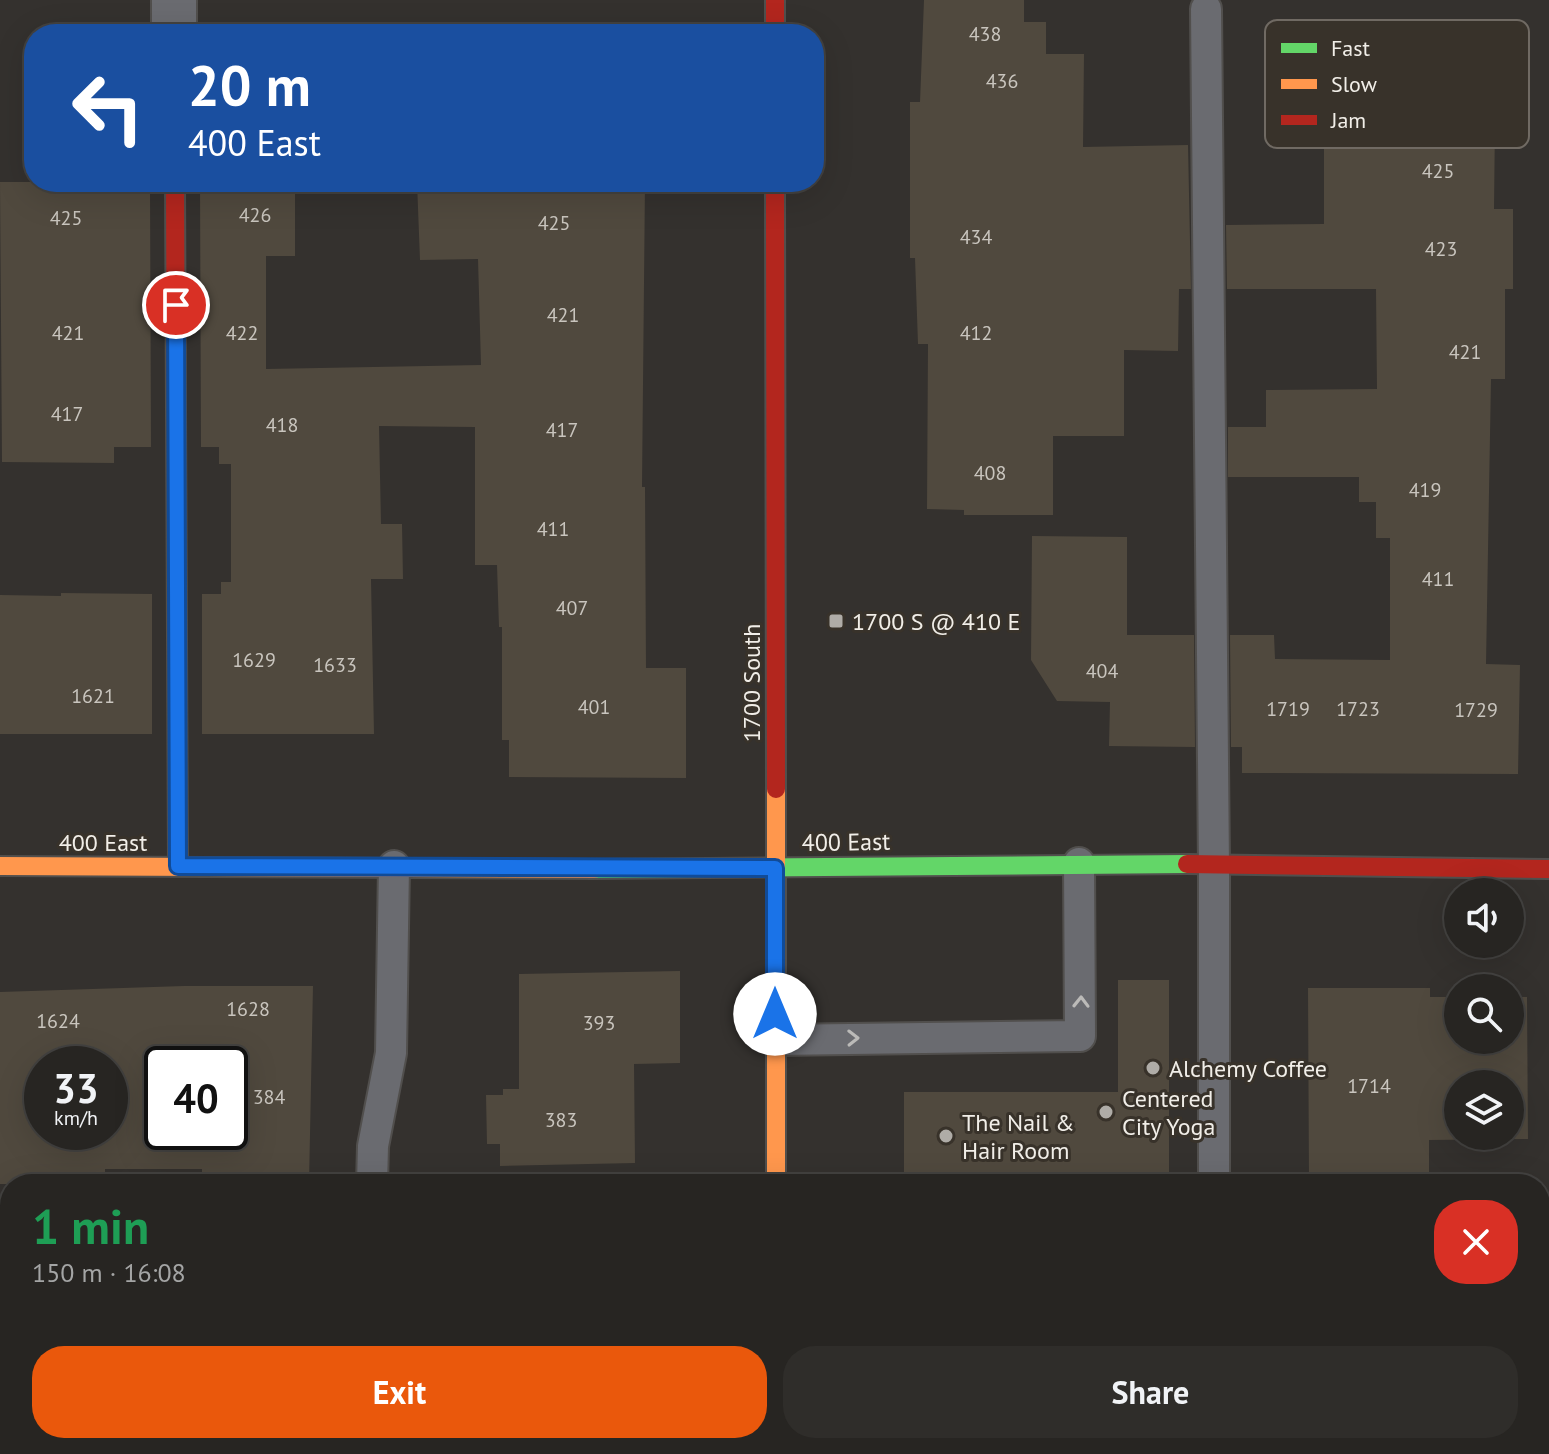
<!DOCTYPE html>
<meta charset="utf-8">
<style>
body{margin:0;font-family:"PT Sans",sans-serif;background:#2f2d2a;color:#f1f3f6;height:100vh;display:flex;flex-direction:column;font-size:30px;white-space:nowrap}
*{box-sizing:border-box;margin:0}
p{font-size:26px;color:#a4a5a5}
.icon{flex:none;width:44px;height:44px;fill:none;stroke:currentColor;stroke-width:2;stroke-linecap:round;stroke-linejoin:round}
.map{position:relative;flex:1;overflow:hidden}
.details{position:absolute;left:0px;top:1174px;width:1550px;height:280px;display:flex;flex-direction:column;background:#272522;border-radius:32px 32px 0 0;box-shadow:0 8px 32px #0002,0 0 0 2px #434240}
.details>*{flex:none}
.banner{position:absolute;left:24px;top:24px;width:800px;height:168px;border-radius:32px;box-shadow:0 8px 32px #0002,0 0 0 2px #434240;background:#1a4fa0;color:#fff;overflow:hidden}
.tools{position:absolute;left:1444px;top:878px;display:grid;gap:16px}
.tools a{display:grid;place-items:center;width:80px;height:80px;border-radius:50%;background:#272522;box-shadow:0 8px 32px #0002,0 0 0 2px #434240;font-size:40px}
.speed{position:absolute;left:24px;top:1046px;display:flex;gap:16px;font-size:40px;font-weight:700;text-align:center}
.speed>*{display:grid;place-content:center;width:104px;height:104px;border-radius:50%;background:#272522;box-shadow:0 8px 32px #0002,0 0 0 2px #434240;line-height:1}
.speed small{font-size:20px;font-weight:400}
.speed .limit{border:4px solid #111;border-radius:12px;background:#fff;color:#111}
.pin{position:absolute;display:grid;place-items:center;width:68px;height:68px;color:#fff;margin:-34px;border:4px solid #fff;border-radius:50%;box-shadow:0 2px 8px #0007}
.me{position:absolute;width:88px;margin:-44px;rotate:0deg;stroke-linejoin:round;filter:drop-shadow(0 0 6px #0008)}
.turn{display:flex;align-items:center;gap:28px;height:168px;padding:0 32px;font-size:36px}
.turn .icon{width:104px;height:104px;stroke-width:2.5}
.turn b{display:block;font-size:56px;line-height:68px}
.round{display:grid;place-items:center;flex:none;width:84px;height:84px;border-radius:32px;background:#2f2d2a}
.head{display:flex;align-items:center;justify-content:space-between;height:136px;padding:0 32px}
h1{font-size:48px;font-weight:600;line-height:60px;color:#1e9e55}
.cta{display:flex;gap:16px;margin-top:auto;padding:16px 32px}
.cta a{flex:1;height:92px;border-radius:32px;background:#ea580c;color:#fff;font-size:32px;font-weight:600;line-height:92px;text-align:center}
.cta a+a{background:#2f2d2a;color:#f1f3f6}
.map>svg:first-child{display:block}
</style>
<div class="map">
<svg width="1549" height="1454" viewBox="0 0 1549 1454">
<rect width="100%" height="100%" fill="#34312e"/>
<g fill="#50493e" fill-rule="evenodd">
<polygon points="924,0 1024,0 1024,22 1046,22 1046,54 1084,54 1083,147 1188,145 1191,289 1179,289 1178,351 1124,350 1124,436 1053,436 1053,515 964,515 964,510 927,509 928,344 918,344 915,258 910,258 910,102 920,102"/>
<polygon points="1496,30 1494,209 1513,209 1513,289 1505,289 1505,379 1491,379 1486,664 1520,665 1518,774 1242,773 1242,747 1231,747 1230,635 1274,635 1275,659 1390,660 1390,538 1376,538 1376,502 1359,502 1359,477 1228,477 1228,427 1266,427 1266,390 1377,389 1376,289 1227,289 1226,225 1324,224 1324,147 1408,144 1408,137 1413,137 1410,33"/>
<polygon points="0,182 150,182 151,447 114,447 114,463 2,462"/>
<polygon points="200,182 295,182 295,256 266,256 266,369 481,365 478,259 420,260 417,182 645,182 642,487 645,487 646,668 686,668 686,778 509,777 509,740 502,740 502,627 499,627 497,565 475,565 475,427 379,426 381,524 402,524 403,579 371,579 374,734 202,734 202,594 221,594 221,582 231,582 231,464 219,464 219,447 201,447"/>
<polygon points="1032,536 1127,537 1127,635 1194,635 1195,747 1109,746 1110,702 1057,701 1031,660"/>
<polygon points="61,593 152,594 152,734 0,734 0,595 61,596"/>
<polygon points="680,971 680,1063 634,1064 635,1163 500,1166 500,1144 487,1144 486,1095 503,1095 503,1089 519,1089 519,974"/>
<polygon points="1118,980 1169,980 1169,1184 904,1184 904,1092 1118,1092"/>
<path d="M 184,986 L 313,986 L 309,1184 L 202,1184 L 202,1169 L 105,1169 L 105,1184 L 0,1184 L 0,992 ZM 42,1064 L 110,1064 L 110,1132 L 42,1132 ZM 162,1064 L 230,1064 L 230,1132 L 162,1132 Z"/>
<path d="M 1308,988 L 1430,988 L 1430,997 L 1458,997 L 1458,1040 L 1510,1040 L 1510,997 L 1527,997 L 1528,1139 L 1429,1140 L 1429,1184 L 1309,1184 ZM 1458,1084 L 1510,1084 L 1510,1136 L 1458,1136 Z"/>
</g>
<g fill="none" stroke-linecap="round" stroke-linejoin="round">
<g stroke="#514f4d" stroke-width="34">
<g id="lane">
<polyline points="1206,9 1214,868 1214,1184"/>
<polyline points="775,1040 1080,1036 1079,863"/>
<polyline points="372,1184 373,1146 391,1053 394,866"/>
<polyline points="1540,1261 1549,1261"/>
<polyline points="371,1444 371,1454"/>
<polyline points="1213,1454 1213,1444"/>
</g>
</g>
<g stroke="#514f4d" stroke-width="48">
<polyline id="street" points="174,0 174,34"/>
</g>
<g stroke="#514f4d" stroke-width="22">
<g id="fast">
<polyline points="594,869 1187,864"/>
<polyline points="776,1444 776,1454"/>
</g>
</g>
<g stroke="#514f4d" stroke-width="22">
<g id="slow">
<polyline points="776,789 776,1184"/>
<polyline points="0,866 594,869"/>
</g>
</g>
<g stroke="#514f4d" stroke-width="22">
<g id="jam">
<polyline points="775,0 775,34"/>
<polyline points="175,182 178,866"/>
<polyline points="775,182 776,789"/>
<polyline points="1187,864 1549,869"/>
</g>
</g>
<use href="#lane" stroke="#6a6b70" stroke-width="30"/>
<use href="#street" stroke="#6a6b70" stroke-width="44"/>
<use href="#fast" stroke="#63d668" stroke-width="18"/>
<use href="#slow" stroke="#ff974d" stroke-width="18"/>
<use href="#jam" stroke="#b3261e" stroke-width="18"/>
</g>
<defs><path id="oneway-chevron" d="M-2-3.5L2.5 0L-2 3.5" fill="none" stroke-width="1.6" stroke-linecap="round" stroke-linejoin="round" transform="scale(2)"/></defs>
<g stroke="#bbbab8">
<use href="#oneway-chevron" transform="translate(1081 1002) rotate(-89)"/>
<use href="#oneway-chevron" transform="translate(853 1038) rotate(-1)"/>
</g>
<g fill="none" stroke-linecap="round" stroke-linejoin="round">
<g stroke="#114b97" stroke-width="20">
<polyline id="route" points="176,305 178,866 775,868 775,1014"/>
</g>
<use href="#route" stroke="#1a73e8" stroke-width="14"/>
</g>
<g fill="#afaca7" stroke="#38322a" stroke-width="3">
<rect x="828" y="613" width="16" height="16" rx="4"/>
<circle cx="1153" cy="1068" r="8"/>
<circle cx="1106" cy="1112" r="8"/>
<circle cx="946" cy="1136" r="8"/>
</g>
<g text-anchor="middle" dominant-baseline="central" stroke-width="6" stroke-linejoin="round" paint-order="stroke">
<g font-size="20" fill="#c9c5be">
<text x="985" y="34">438</text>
<text x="1002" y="81">436</text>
<text x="1438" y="171">425</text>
<text x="255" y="215">426</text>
<text x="66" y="218">425</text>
<text x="554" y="223">425</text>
<text x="976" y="237">434</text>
<text x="1441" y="249">423</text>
<text x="563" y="315">421</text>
<text x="68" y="333">421</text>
<text x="242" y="333">422</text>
<text x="976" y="333">412</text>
<text x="1465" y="352">421</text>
<text x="67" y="414">417</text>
<text x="282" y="425">418</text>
<text x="562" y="430">417</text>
<text x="990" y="473">408</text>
<text x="1425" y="490">419</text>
<text x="553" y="529">411</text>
<text x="1438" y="579">411</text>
<text x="572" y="608">407</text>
<text x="254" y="660">1629</text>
<text x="335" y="665">1633</text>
<text x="1102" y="671">404</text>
<text x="93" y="696">1621</text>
<text x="594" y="707">401</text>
<text x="1288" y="709">1719</text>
<text x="1358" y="709">1723</text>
<text x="1476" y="710">1729</text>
<text x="248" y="1009">1628</text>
<text x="58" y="1021">1624</text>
<text x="599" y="1023">393</text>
<text x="1369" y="1086">1714</text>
<text x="269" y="1097">384</text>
<text x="561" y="1120">383</text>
</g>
<g font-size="24" fill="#f1eee8" stroke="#38322a" text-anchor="start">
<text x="852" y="621">1700 S @ 410 E</text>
<text x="1169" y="1068">Alchemy Coffee</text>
<text x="1122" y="1098">Centered<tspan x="1122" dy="28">City Yoga</tspan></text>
<text x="962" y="1122">The Nail &amp;<tspan x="962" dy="28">Hair Room</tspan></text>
</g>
<g font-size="24" fill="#f1eee8" stroke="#38322a">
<text transform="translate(751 683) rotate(-90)">1700 South</text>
<text x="103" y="842">400 East</text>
<text transform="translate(846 842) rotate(-1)">400 East</text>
</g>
</g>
<rect x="1265" y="20" width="264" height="128" rx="12" fill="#38322a" stroke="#706a63" stroke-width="2"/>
<rect x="1281" y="43" width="36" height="10" fill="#63d668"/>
<rect x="1281" y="79" width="36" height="10" fill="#ff974d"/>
<rect x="1281" y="115" width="36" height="10" fill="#b3261e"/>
<g font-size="22" fill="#f1eee8">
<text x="1331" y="56">Fast</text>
<text x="1331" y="92">Slow</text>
<text x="1331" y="128">Jam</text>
</g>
</svg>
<div class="tools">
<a><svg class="icon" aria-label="sound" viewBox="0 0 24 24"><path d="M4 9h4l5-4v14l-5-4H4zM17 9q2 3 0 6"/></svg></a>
<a><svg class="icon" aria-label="search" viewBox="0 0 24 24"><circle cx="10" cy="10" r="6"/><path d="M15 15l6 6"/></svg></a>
<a><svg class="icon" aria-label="layers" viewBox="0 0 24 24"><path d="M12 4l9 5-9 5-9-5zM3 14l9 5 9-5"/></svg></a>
</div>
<div class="speed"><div>33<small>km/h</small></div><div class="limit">40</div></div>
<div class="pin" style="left:176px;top:305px;background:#d93025"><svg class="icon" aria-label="arrive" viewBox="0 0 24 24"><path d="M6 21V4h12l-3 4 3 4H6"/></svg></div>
<svg class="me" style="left:775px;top:1014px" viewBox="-20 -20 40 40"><circle r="19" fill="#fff"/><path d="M0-13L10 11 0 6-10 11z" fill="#1a73e8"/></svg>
<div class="banner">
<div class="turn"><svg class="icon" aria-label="left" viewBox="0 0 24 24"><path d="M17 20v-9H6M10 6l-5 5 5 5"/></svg><div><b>20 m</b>400 East</div></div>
</div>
<section class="details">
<div class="head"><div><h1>1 min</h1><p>150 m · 16:08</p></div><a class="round" style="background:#d93025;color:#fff"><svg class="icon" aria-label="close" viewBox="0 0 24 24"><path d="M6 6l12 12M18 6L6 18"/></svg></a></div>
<div class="cta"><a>Exit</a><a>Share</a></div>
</section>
</div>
